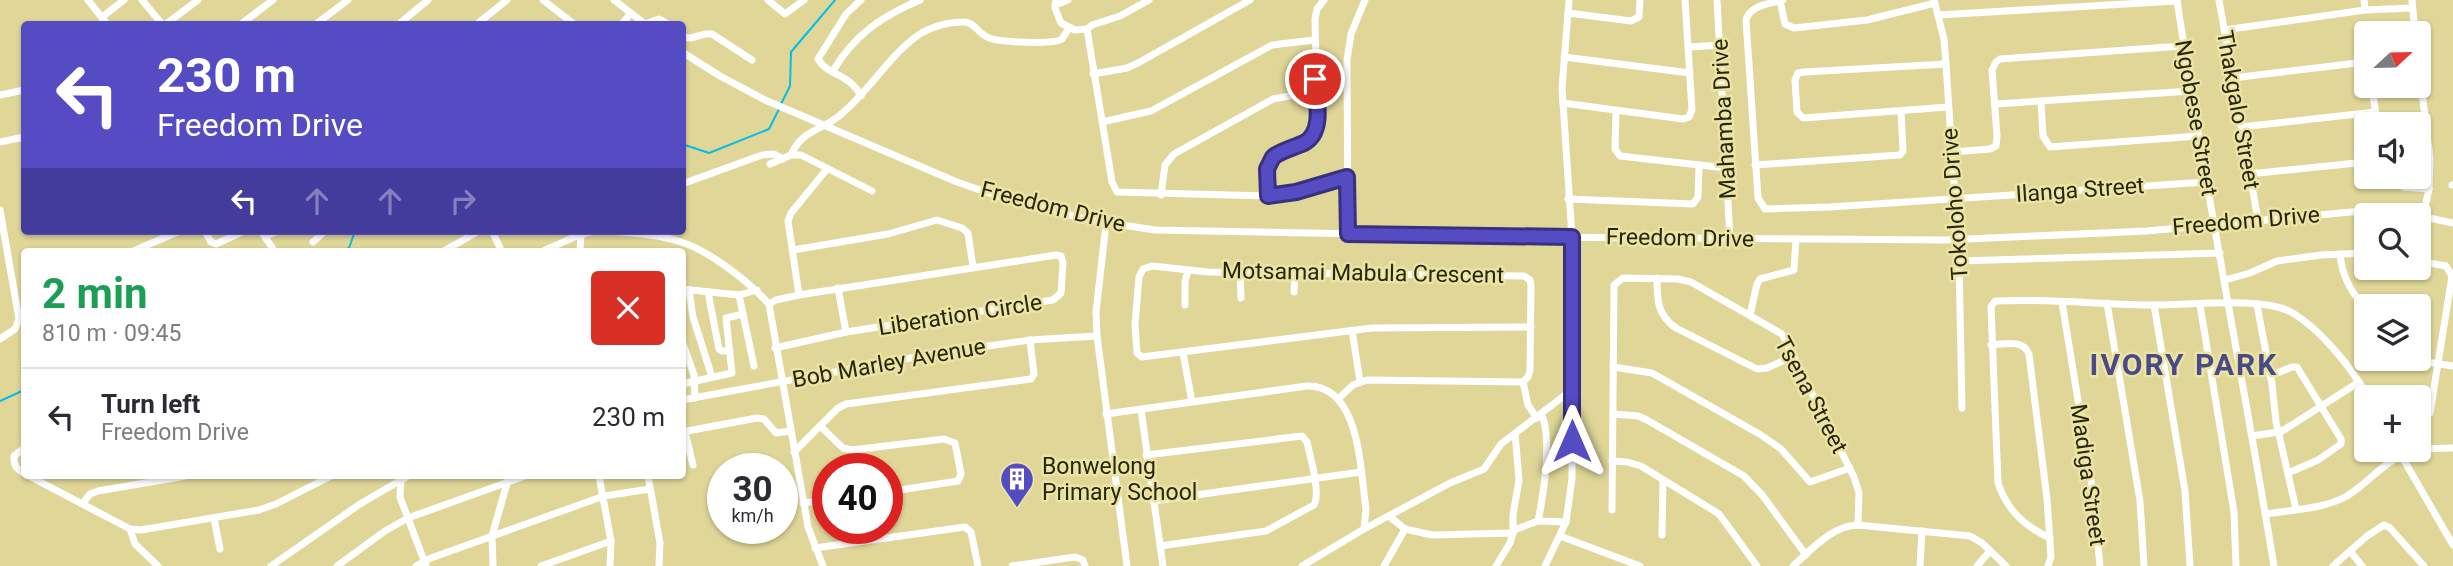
<!DOCTYPE html>
<meta charset="utf-8">
<style>
body{margin:0;font-family:Roboto,sans-serif;background:#f7f7f7;color:#2b2b33;height:100vh;display:flex;flex-direction:column;font-size:26px;white-space:nowrap}
*{box-sizing:border-box;margin:0}
p{font-size:23px;color:#7c7c81}
.icon{flex:none;width:38px;height:38px;fill:none;stroke:currentColor;stroke-width:2;stroke-linecap:round;stroke-linejoin:round}
.map{position:relative;flex:1;overflow:hidden}
.details{position:absolute;left:21px;top:248px;width:665px;height:231px;display:flex;flex-direction:column;background:#fff;border-radius:7px;box-shadow:0 2px 5px #0004}
.details>*{flex:none}
.guide{position:absolute;left:21px;top:21px;width:665px;height:214px;border-radius:7px;box-shadow:0 2px 5px #0004;background:#554bc3;color:#fff;overflow:hidden}
.needle{width:46px;rotate:68deg}
.buttons{position:absolute;left:2354px;top:21px;display:grid;gap:14px}
.buttons a{display:grid;place-items:center;width:77px;height:77px;border-radius:7px;background:#fff;box-shadow:0 2px 5px #0004;font-size:35px}
.speed{position:absolute;left:707px;top:453px;display:flex;gap:14px;font-size:35px;font-weight:700;text-align:center}
.speed>*{display:grid;place-content:center;width:91px;height:91px;border-radius:50%;background:#fff;box-shadow:0 2px 5px #0004;line-height:1}
.speed small{font-size:18px;font-weight:400}
.speed .limit{border:10px solid #d22;background:#fff;color:#111}
.pin{position:absolute;display:grid;place-items:center;width:60px;height:60px;color:#fff;margin:-30px;border:4px solid #fff;border-radius:50%;box-shadow:0 2px 7px #0007}
.me{position:absolute;width:77px;margin:-38px;rotate:0deg;stroke-linejoin:round;filter:drop-shadow(0 0 5px #0008)}
.turn{display:flex;align-items:center;gap:24px;height:147px;padding:0 21px;font-size:32px}
.turn .icon{width:91px;height:91px;stroke-width:2.5}
.turn b{display:block;font-size:49px;line-height:60px}
.lanes{display:flex;align-items:center;height:66px;padding:0 21px;background:#0003;justify-content:center;gap:35px;direction:ltr}
.lanes .off{opacity:.35}
.round{display:grid;place-items:center;flex:none;width:74px;height:74px;border-radius:7px;background:#f7f7f7}
.summary{display:flex;align-items:center;justify-content:space-between;height:119px;padding:0 21px}
h1{font-size:42px;font-weight:700;line-height:52px;color:#1e9e55}
ul{padding:0;list-style:none}
li{display:flex;align-items:center;gap:21px;height:98px;padding:0 21px;border-top:2px solid #e1e1e2}
li div{flex:1}
li b{display:block;font-size:26px}
li em{font-style:normal}
.map>svg:first-child{display:block}
</style>
<div class="map">
<svg width="2453" height="566" viewBox="0 0 2453 566">
<rect width="100%" height="100%" fill="#dfd698"/>
<g fill="none" stroke-linecap="round" stroke-linejoin="round">
<g stroke="#02bfe9" stroke-width="2">
<polyline points="781,104 790,86 791,52 835,0"/>
<polyline points="682,144 709,153 769,129 779,109"/>
<polyline points="341,252 349,248 355,231"/>
<polyline points="0,401 24,390"/>
</g>
<g stroke="#fff" stroke-width="7">
<polyline points="88,0 107,24"/>
<polyline points="142,0 162,24"/>
<polyline points="543,0 574,24"/>
<polyline points="614,0 645,24"/>
<polyline points="768,0 785,14 804,0"/>
<polyline points="1056,0 1055,8 1061,23 1075,30 1087,29"/>
<polyline points="1149,0 1120,16 1092,25 1087,29 1112,182 1117,192 1268,196 1296,192 1347,177"/>
<polyline points="1717,0 1730,239"/>
<path d="M 1783,0 C 1769,4 1750,5 1746,20 L 1758,198 L 1765,209 L 1830,207 L 2206,182"/>
<polyline points="1934,0 1944,39 1946,64 1959,261 1962,408"/>
<path d="M 2177,0 C 2205,189 2243,377 2274,566"/>
<polyline points="2219,0 2258,220"/>
<polyline points="2364,0 2365,10"/>
<polyline points="2412,0 2415,33"/>
<polyline points="1780,1 1785,24 1794,28 1867,20 1935,3"/>
<polyline points="1055,5 1068,0"/>
<polyline points="1568,13 1631,21 1639,17 1640,0"/>
<polyline points="1938,15 2177,1"/>
<polyline points="102,17 124,0"/>
<polyline points="166,24 198,0"/>
<polyline points="241,24 273,0"/>
<polyline points="316,24 348,0"/>
<polyline points="399,24 428,0"/>
<polyline points="477,24 507,0"/>
<polyline points="622,24 631,13"/>
<polyline points="645,24 659,19 668,24"/>
<polyline points="2224,30 2365,10 2412,8"/>
<path d="M 682,36 C 692,42 701,32 712,34 L 752,60"/>
<polyline points="1689,47 1720,45"/>
<polyline points="682,52 720,76 765,100 957,182 1003,198 1089,220 1155,230 1522,237 1945,240 2147,231 2362,211 2394,211 2418,215"/>
<polyline points="1564,57 1690,73"/>
<polyline points="2418,59 2430,158 2429,189 2423,216"/>
<polyline points="1946,64 1804,72 1798,73 1795,80 1797,112 1803,118 1948,107"/>
<path d="M 833,71 C 854,35 882,16 920,0"/>
<polyline points="1093,74 1127,68 1138,63 1250,0"/>
<polyline points="2233,78 2357,63 2366,65"/>
<polyline points="2372,86 2377,124"/>
<polyline points="0,95 24,90"/>
<path d="M 861,96 C 849,73 828,76 818,59 L 846,14 L 861,0"/>
<polyline points="2041,102 2043,136 2050,147 2198,136"/>
<polyline points="1563,103 1683,119 1689,117 1692,110 1685,0"/>
<polyline points="1996,104 2191,91"/>
<polyline points="1616,112 1615,149 1620,156 1726,168"/>
<polyline points="1102,122 1151,111 1272,45 1314,40"/>
<polyline points="2241,127 2375,112"/>
<polyline points="0,142 24,137"/>
<polyline points="1952,152 1990,149 1996,146 1997,136 1992,70 1996,62 2000,59 2183,46"/>
<path d="M 791,155 C 802,130 819,132 839,116 C 868,93 888,57 917,36 C 929,27 949,22 963,22 C 974,21 978,34 989,38 C 1000,42 1054,45 1062,39 L 1069,28"/>
<polyline points="770,164 791,155 801,155 872,191"/>
<polyline points="1755,165 1900,155 1903,151 1901,111"/>
<polyline points="2249,174 2366,162"/>
<polyline points="2387,177 2403,187 2429,189"/>
<polyline points="682,184 762,155 774,154 783,159"/>
<polyline points="2452,185 2453,185"/>
<polyline points="1161,195 1165,165 1174,154 1273,99 1316,91"/>
<path d="M 1268,196 C 1268,186 1265,172 1270,162 C 1281,137 1314,159 1317,113 L 1315,19 L 1317,9 L 1324,0"/>
<polyline points="1568,199 1693,204 1698,197 1699,167"/>
<polyline points="0,210 19,319 15,329 0,339"/>
<polyline points="2420,216 2453,223"/>
<polyline points="1106,224 1096,312 1097,336 1127,566"/>
<polyline points="55,231 66,231"/>
<polyline points="205,231 211,242 216,244 244,231"/>
<polyline points="261,231 275,252"/>
<polyline points="492,231 502,252"/>
<path d="M 606,231 C 630,233 658,234 681,242 C 710,251 749,282 769,304 L 808,527 L 823,566"/>
<polyline points="1348,234 1347,60 1351,34 1365,0"/>
<polyline points="265,236 279,231"/>
<polyline points="313,242 325,231"/>
<polyline points="793,250 888,234 937,220 962,228 968,233 973,267"/>
<polyline points="131,252 180,231"/>
<polyline points="442,252 479,231"/>
<polyline points="541,252 581,234 595,231"/>
<polyline points="580,252 581,234"/>
<path d="M 2340,254 C 2342,278 2352,292 2366,310"/>
<polyline points="1959,261 2220,253"/>
<polyline points="2418,261 2446,266 2452,276 2430,413"/>
<polyline points="1240,272 1241,298"/>
<path d="M 1657,278 C 1657,299 1657,315 1676,328 L 1757,369 L 1767,368 L 1794,356"/>
<polyline points="2225,280 2250,273 2277,261 2321,255 2366,253"/>
<polyline points="838,288 846,332"/>
<polyline points="682,289 739,295 757,290"/>
<polyline points="689,290 693,317 712,377"/>
<polyline points="708,292 719,349 722,351 730,351"/>
<polyline points="1294,292 1295,272"/>
<polyline points="739,295 754,366"/>
<polyline points="799,295 788,221 791,213 827,169"/>
<polyline points="2062,302 2093,493 2100,566"/>
<polyline points="2107,303 2140,501 2144,566"/>
<polyline points="769,304 776,300 799,295 1056,255 1061,256 1063,263 1061,293 1053,300 846,332 775,348"/>
<polyline points="1185,305 1185,282 1188,270"/>
<polyline points="2154,305 2185,491 2190,566"/>
<polyline points="2200,305 2234,512 2236,566"/>
<polyline points="2257,305 2272,384 2276,422 2296,509"/>
<polyline points="1750,315 1757,284 1760,279 1794,270 1796,239"/>
<polyline points="1352,330 1360,382"/>
<polyline points="682,341 694,375 695,398"/>
<path d="M 1991,345 C 2005,344 2023,339 2029,354 L 2047,499 L 2051,557 L 2048,566"/>
<polyline points="1183,353 1192,402"/>
<polyline points="2407,359 2453,366"/>
<polyline points="1613,367 1652,373 1761,435 1781,449 1810,482 1850,468"/>
<polyline points="2270,376 2292,367 2297,367 2341,439 2341,444 2318,460 2288,473"/>
<polyline points="1523,382 1528,377 1530,370 1531,285 1530,280 1524,276 1208,272 1152,266 1143,269 1139,277 1135,325 1137,353 1142,357 1372,328 1531,327"/>
<polyline points="1523,382 1528,405 1537,418"/>
<polyline points="682,384 732,373 726,318 743,314"/>
<polyline points="1338,399 1353,385 1367,380 1523,382"/>
<polyline points="682,400 938,353 1030,340 1097,336"/>
<polyline points="1141,410 1163,566"/>
<path d="M 1106,414 L 1307,386 C 1361,385 1360,471 1366,509 L 1364,529 L 1302,566"/>
<polyline points="1613,414 1638,416 1647,420 1744,476 1763,496 1806,555"/>
<polyline points="820,426 843,448 852,450 944,439 955,443 961,474 958,481 887,492"/>
<polyline points="682,432 757,418 764,419 776,433 791,431"/>
<polyline points="685,432 693,465"/>
<polyline points="2279,433 2359,382"/>
<polyline points="2252,436 2278,432"/>
<path d="M 24,448 L 14,456 C 13,465 17,470 24,473"/>
<polyline points="2418,449 2453,448"/>
<polyline points="2398,450 2453,545"/>
<polyline points="794,452 838,408 846,404 1031,379 1034,374 1030,340"/>
<path d="M 1146,455 L 1302,436 L 1307,442 C 1310,457 1321,492 1314,505 L 1266,531 L 1160,546"/>
<polyline points="1612,461 1627,462 1641,466 1719,514 1757,566"/>
<polyline points="29,476 130,529 135,544 158,566"/>
<polyline points="599,476 611,541 610,566"/>
<polyline points="648,476 660,543 659,566"/>
<polyline points="401,479 400,497 426,566"/>
<polyline points="1153,501 1361,472"/>
<polyline points="83,503 90,494 98,491 186,476"/>
<polyline points="803,503 828,500"/>
<polyline points="1612,510 1614,285 1623,278 1678,279 1691,282 1782,334 1854,477 1859,493 1858,525"/>
<path d="M 2266,514 C 2291,510 2324,509 2347,496 C 2373,480 2383,460 2415,450"/>
<polyline points="1389,516 1405,529"/>
<polyline points="214,518 220,549"/>
<path d="M 1538,521 C 1543,498 1553,436 1541,414"/>
<polyline points="130,529 141,530 259,510 276,504 331,476"/>
<polyline points="1364,529 1450,483 1484,469 1501,444 1573,389"/>
<polyline points="1514,530 1538,521 1566,522"/>
<polyline points="1662,535 1663,480"/>
<polyline points="1560,536 1640,566"/>
<path d="M 2050,538 C 2024,526 2007,510 1998,483 L 1991,307 L 1995,301 C 2049,298 2103,305 2156,305 C 2190,305 2260,297 2289,311 C 2319,327 2352,368 2368,397"/>
<polyline points="815,548 965,527 971,532 978,566"/>
<polyline points="2350,551 2362,566"/>
<polyline points="271,566 360,504 408,476"/>
<polyline points="337,566 385,531 408,518 525,476"/>
<polyline points="416,566 431,558 604,496 650,489"/>
<polyline points="493,566 492,536 509,476"/>
<polyline points="541,566 611,541"/>
<polyline points="1012,566 1075,557 1083,560 1085,566"/>
<polyline points="1384,566 1405,529 1432,535 1513,533"/>
<polyline points="1496,566 1510,543 1513,533 1513,515 1519,480 1515,434"/>
<polyline points="1545,566 1566,522 1572,479 1572,237 1562,88 1569,0"/>
<path d="M 1793,566 C 1811,550 1833,525 1858,525 L 1970,536 L 1982,543 L 2006,566"/>
<polyline points="1920,566 1922,531"/>
<polyline points="1977,566 1990,551"/>
<polyline points="2333,566 2367,536 2384,525 2390,528 2424,566"/>
</g>
</g>
<g fill="none" stroke-linecap="round" stroke-linejoin="round">
<g stroke="#37317f" stroke-width="18">
<path id="route" d="M 1315,79 C 1316,98 1325,132 1304,143 C 1293,148 1282,150 1273,157 L 1267,169 L 1268,196 L 1296,192 L 1347,177 L 1348,234 L 1572,237 L 1572,441"/>
</g>
<use href="#route" stroke="#554bc3" stroke-width="12"/>
</g>
<defs>
<g id="building-pin" transform="scale(1.75)"><path d="M0 17L-7.5 6A9.5 9.5 0 1 1 7.5 6Z" fill="#554bc3" stroke="#ece4a4"/><path d="M-4-6H4V6H1V3H-1V6H-4ZM-2.5-4.3h1.7v1.8h-1.7ZM.8-4.3h1.7v1.8H.8ZM-2.5-1h1.7V.8h-1.7ZM.8-1h1.7V.8H.8Z" fill="#fff"/></g>
</defs>
<g fill-rule="evenodd">
<use href="#building-pin" x="1017" y="479"/>
</g>
<g text-anchor="middle" dominant-baseline="central" stroke-width="5" stroke-linejoin="round" paint-order="stroke">
<g font-size="23" fill="#2a260d" stroke="#ece4a4">
<text transform="translate(2238 110) rotate(80)">Thakgalo Street</text>
<text transform="translate(2196 118) rotate(80)">Ngobese Street</text>
<text transform="translate(1724 119) rotate(-93)">Mahamba Drive</text>
<text transform="translate(2080 190) rotate(-4)">Ilanga Street</text>
<text transform="translate(1955 204) rotate(-94)">Tokoloho Drive</text>
<text transform="translate(1053 207) rotate(14)">Freedom Drive</text>
<text transform="translate(2246 221) rotate(-5)">Freedom Drive</text>
<text transform="translate(1680 238) rotate(1)">Freedom Drive</text>
<text transform="translate(1363 273) rotate(1)">Motsamai Mabula Crescent</text>
<text transform="translate(960 315) rotate(-9)">Liberation Circle</text>
<text transform="translate(889 363) rotate(-10)">Bob Marley Avenue</text>
<text transform="translate(1811 395) rotate(62)">Tsena Street</text>
<text transform="translate(2088 475) rotate(82)">Madiga Street</text>
</g>
<g font-size="23" fill="#2a260d" stroke="#ece4a4" text-anchor="start">
<text x="1042" y="466">Bonwelong<tspan x="1042" dy="26">Primary School</tspan></text>
</g>
<g font-size="30" font-weight="bold" letter-spacing="2" fill="#494a87" stroke="#ece4a4">
<text x="2184" y="364">IVORY PARK</text>
</g>
</g>
</svg>
<div class="buttons">
<a><svg class="needle" viewBox="-14 -14 28 28"><path d="M0-13l5 13h-10z" fill="#e53935"/><path d="M0 13l5-13h-10z" fill="#7c7c81"/></svg></a>
<a><svg class="icon" aria-label="sound" viewBox="0 0 24 24"><path d="M4 9h4l5-4v14l-5-4H4zM17 9q2 3 0 6"/></svg></a>
<a><svg class="icon" aria-label="search" viewBox="0 0 24 24"><circle cx="10" cy="10" r="6"/><path d="M15 15l6 6"/></svg></a>
<a><svg class="icon" aria-label="layers" viewBox="0 0 24 24"><path d="M12 4l9 5-9 5-9-5zM3 14l9 5 9-5"/></svg></a>
<a>+</a>
</div>
<div class="speed"><div>30<small>km/h</small></div><div class="limit">40</div></div>
<div class="pin" style="left:1315px;top:79px;background:#d93025"><svg class="icon" aria-label="arrive" viewBox="0 0 24 24"><path d="M6 21V4h12l-3 4 3 4H6"/></svg></div>
<svg class="me" style="left:1572px;top:441px" viewBox="-20 -20 40 40"><path d="M0-17L14 15 0 8-14 15z" fill="#554bc3" stroke="#fff" stroke-width="4"/></svg>
<div class="guide">
<div class="turn"><svg class="icon" aria-label="left" viewBox="0 0 24 24"><path d="M17 20v-9H6M10 6l-5 5 5 5"/></svg><div><b>230 m</b>Freedom Drive</div></div>
<div class="lanes"><svg class="icon" aria-label="left" viewBox="0 0 24 24"><path d="M17 20v-9H6M10 6l-5 5 5 5"/></svg><svg class="icon off" aria-label="ahead" viewBox="0 0 24 24"><path d="M12 20V5M6 11l6-6 6 6"/></svg><svg class="icon off" aria-label="ahead" viewBox="0 0 24 24"><path d="M12 20V5M6 11l6-6 6 6"/></svg><svg class="icon off" aria-label="right" viewBox="0 0 24 24"><path d="M7 20v-9h11M14 6l5 5-5 5"/></svg></div>
</div>
<section class="details">
<div class="summary"><div><h1>2 min</h1><p>810 m · 09:45</p></div><a class="round" style="background:#d93025;color:#fff"><svg class="icon" aria-label="close" viewBox="0 0 24 24"><path d="M6 6l12 12M18 6L6 18"/></svg></a></div>
<ul>
<li><svg class="icon" aria-label="left" viewBox="0 0 24 24"><path d="M17 20v-9H6M10 6l-5 5 5 5"/></svg><div><b>Turn left</b><p>Freedom Drive</p></div><em>230 m</em></li>
</ul>
</section>
</div>
